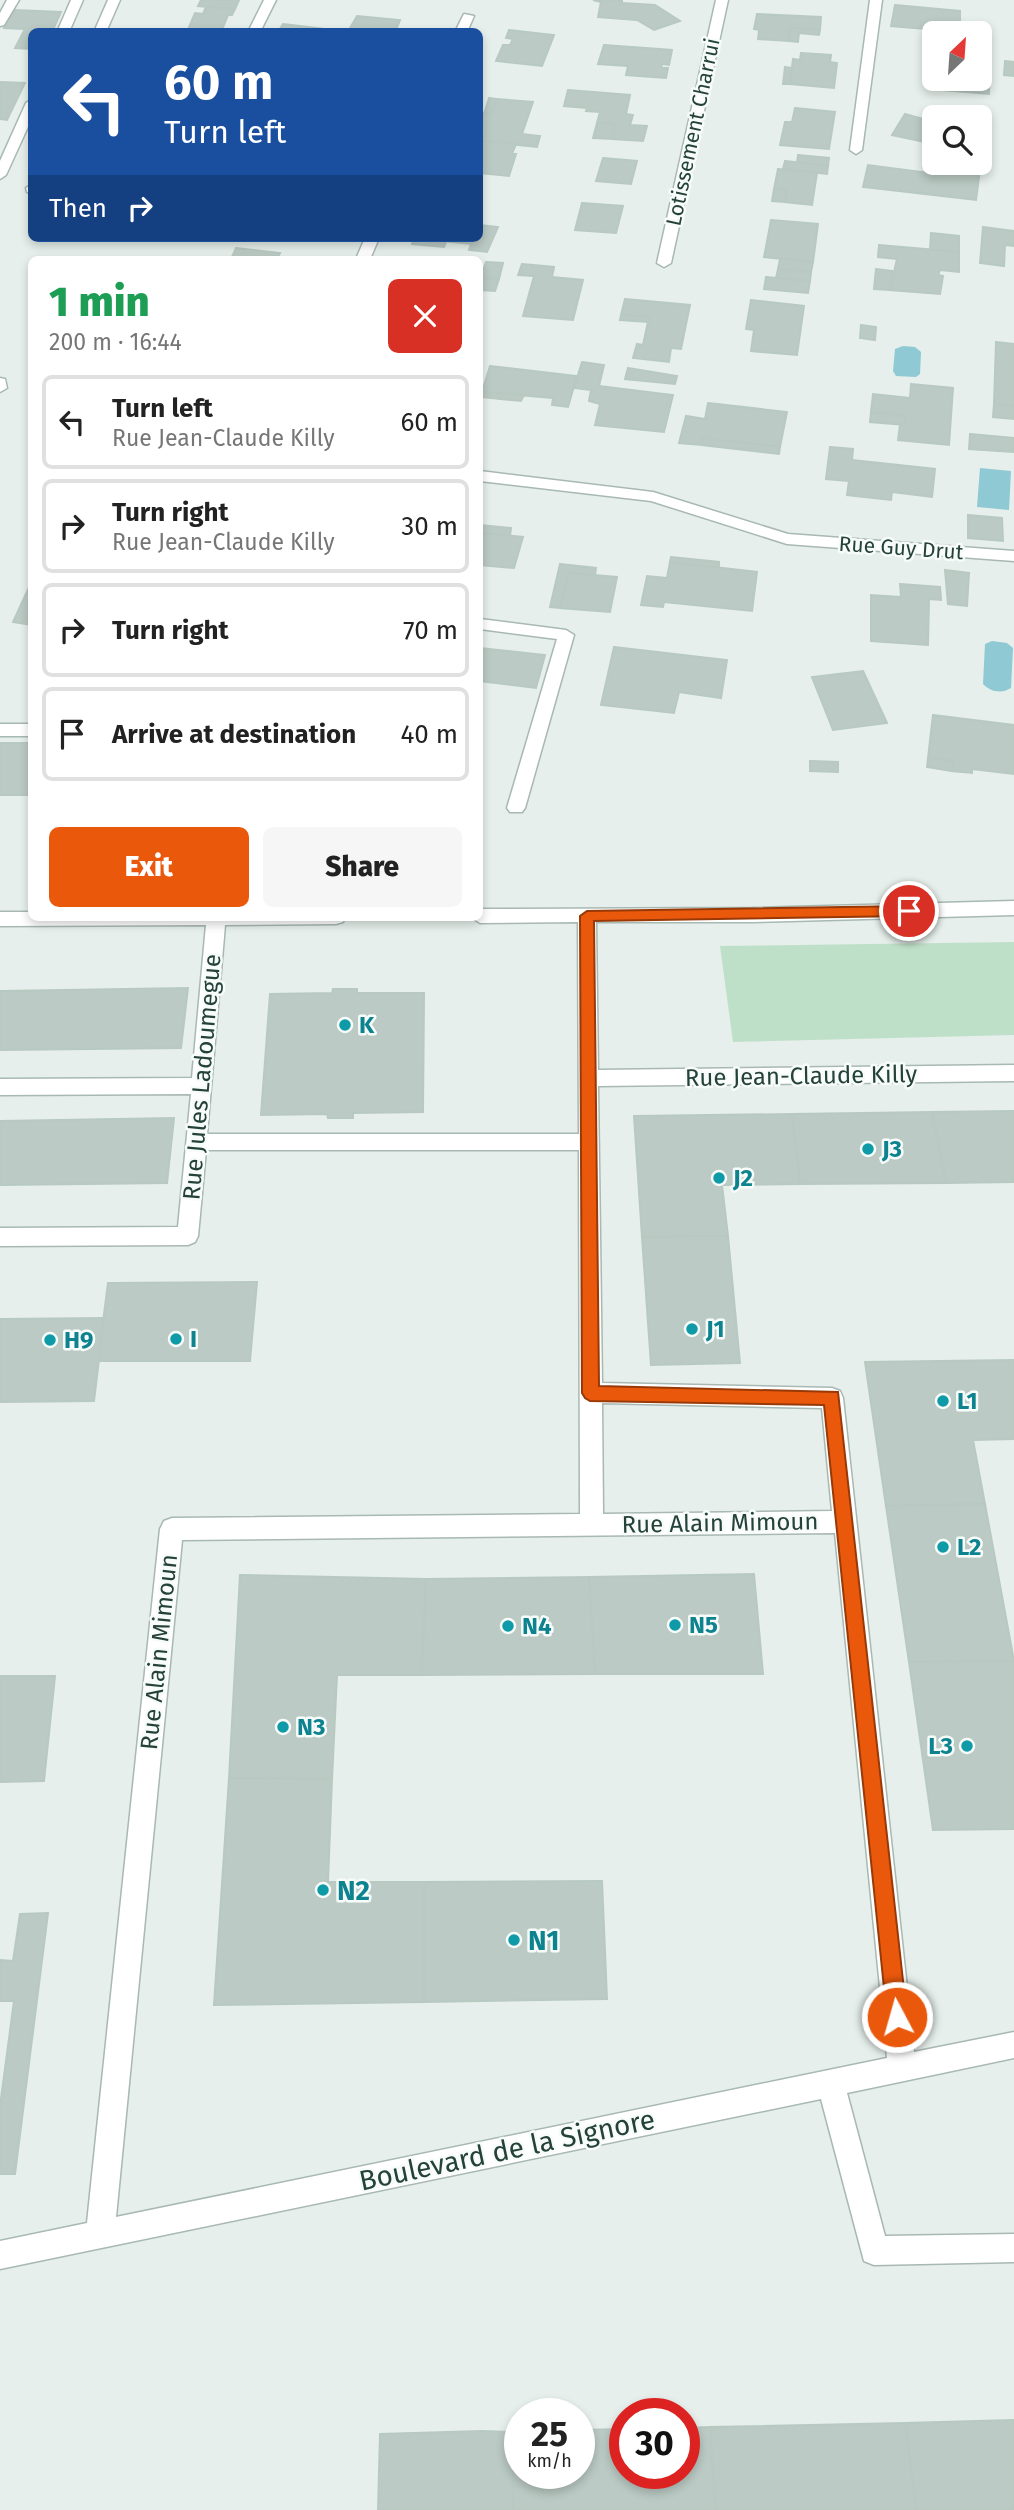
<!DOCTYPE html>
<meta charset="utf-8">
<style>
body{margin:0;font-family:"Fira Sans",sans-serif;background:#f6f6f6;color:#222;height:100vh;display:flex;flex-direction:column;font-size:26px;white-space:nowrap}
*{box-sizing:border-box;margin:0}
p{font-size:23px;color:#767676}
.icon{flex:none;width:38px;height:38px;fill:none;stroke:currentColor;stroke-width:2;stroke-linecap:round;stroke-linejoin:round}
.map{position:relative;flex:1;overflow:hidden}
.details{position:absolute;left:28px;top:256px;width:455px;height:665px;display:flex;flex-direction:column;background:#fff;border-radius:10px;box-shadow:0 4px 10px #0003}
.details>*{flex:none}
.guide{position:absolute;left:28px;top:28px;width:455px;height:214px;border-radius:10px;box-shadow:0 4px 10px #0003;background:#1a4fa0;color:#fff;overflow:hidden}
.needle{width:46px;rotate:25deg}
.fabs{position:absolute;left:922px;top:21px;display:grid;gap:14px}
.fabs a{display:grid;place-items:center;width:70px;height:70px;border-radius:10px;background:#fff;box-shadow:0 4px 10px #0003;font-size:35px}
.speed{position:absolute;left:504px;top:2398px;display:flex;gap:14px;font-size:35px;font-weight:700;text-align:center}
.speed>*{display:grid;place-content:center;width:91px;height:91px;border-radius:50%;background:#fff;box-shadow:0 4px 10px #0003;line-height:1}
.speed small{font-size:18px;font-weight:400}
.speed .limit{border:10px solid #d22;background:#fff;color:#111}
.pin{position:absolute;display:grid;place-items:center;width:60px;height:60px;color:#fff;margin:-30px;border:4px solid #fff;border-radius:50%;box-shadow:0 2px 7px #0007}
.me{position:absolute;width:77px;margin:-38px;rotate:354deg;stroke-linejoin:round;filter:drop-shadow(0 0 5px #0008)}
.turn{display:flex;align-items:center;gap:24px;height:147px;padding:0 21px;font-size:32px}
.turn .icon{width:91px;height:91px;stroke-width:2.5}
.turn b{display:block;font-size:49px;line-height:60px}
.then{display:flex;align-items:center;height:66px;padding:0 21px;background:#0003;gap:14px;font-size:26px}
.round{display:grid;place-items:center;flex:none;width:74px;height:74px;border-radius:10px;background:#f6f6f6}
.headline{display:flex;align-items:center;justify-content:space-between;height:119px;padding:0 21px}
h1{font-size:42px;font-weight:800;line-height:52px;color:#1e9e55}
.primary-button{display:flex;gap:14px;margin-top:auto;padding:14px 21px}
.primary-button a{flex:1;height:80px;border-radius:10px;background:#ea580c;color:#fff;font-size:28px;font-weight:800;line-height:80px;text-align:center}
.primary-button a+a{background:#f6f6f6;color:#222}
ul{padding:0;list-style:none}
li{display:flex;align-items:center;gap:21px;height:94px;margin:0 14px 10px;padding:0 7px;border:4px solid #e0e0e0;border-radius:10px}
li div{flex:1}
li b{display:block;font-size:26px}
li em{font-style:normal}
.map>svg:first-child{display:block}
</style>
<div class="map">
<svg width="1014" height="2510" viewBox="0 0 1014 2510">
<rect width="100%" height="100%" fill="#e6efeb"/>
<polygon fill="#bfe0c8" points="1014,942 1014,1035 733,1042 720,946"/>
<g fill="#8ec9d4">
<polygon points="903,346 915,347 921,352 920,374 916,377 896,376 893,371 895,349"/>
<polygon points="980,468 1011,471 1009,510 977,507"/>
<path d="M 992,641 L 1007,643 L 1013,648 L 1011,688 C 1001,694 991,692 983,684 L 985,644 Z"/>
</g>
<g fill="#bbcac4" stroke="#b8c9c2" stroke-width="2">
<polygon points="201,0 239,0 235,9 198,6"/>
<polygon points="593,0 622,0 622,3 655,5 680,21 654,30 637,20 598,17 601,2"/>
<polygon points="895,5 960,11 960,24 975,25 974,33 891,26"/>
<polygon points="206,7 235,9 232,15 228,15 221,32 187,32 195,13 203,14"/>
<polygon points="14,10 61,12 52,32 32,32 32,49 15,48 25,29 4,28"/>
<polygon points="757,14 821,17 820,30 790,28 789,41 758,39 759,30 754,29"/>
<polygon points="357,16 400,20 396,30 410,31 363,32 364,29 350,28"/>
<polygon points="283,24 333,30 278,32"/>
<polygon points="790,28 820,30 819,35 799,33 798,42 789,41"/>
<polygon points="509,30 554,35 542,66 496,61 503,45 510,45 513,39 506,38"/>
<polygon points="604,45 672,50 669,65 662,64 661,68 668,68 666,78 626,75 628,66 598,64"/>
<polygon points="801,53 831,55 830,62 837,63 834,88 790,84 793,59 800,60"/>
<polygon points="980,54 990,55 989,94 942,90 942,79 980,79"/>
<polygon points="1005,61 1014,62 1014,76 1004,75"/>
<polygon points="785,67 792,68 790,84 783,84"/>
<polygon points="0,82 25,83 7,120 0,119"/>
<polygon points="568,90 630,95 626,114 633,115 630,125 647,126 643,141 613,139 616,124 597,123 600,112 586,111 587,108 564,106"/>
<polygon points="489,98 497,99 492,114 484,114"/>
<polygon points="497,99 533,102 522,134 540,136 537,147 481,141 485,133 480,132 480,113 492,114"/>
<polygon points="795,108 835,112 829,149 780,145 785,122 792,122"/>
<polygon points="905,114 934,122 934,144 892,135"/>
<polygon points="597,123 616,124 613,139 593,138"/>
<polygon points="485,141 516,144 512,154 516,154 509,176 480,173 480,150"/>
<polygon points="798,155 829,158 828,166 797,163"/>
<polygon points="603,158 637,161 631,184 596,181"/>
<polygon points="785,161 828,166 827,174 783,169"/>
<polygon points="931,164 980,170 976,200 863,187 868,165 929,173"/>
<polygon points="778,169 817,173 812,205 785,202 787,190 774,189"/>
<polygon points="774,189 787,190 785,202 772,201"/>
<polygon points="582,203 623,206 616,233 575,230"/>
<polygon points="480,217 482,218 480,225 498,227 487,252 469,250 471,244 414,238 480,238"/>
<polygon points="771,220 818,224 813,262 764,257"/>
<polygon points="983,227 1014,231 1014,246 1005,245 1004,266 980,263"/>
<polygon points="931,233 959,236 959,252 930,250"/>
<polygon points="414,238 446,242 444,247 412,244"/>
<polygon points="879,245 959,252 959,272 940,270 938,275 943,276 940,294 890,290 897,259 878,257"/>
<polygon points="236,248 280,253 277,259 231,259"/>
<polygon points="780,259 813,262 811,272 778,269"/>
<polygon points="486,262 503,263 499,279 480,278"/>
<polygon points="522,264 554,267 552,277 583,280 573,320 523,316 534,276 518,275"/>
<polygon points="778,269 811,272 810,281 776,278"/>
<polygon points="876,269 893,271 890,290 874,289"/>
<polygon points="766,277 810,281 808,293 764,289"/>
<polygon points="480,278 499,279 495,291 480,290"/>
<polygon points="625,299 690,305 681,349 671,348 669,362 633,358 637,344 643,345 649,317 621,315"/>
<polygon points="751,300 804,306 797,355 751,351 754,330 746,329"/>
<polygon points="621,315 649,317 648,322 620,320"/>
<polygon points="861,325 876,327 875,340 860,338"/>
<polygon points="996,342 1014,344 1014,406 994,404"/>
<polygon points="582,362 604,365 599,386 673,395 664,432 595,425 600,404 589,401 591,390 574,388"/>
<polygon points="490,366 577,376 568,407 552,405 553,398 482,392"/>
<polygon points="628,368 677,376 675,384 625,379"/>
<polygon points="911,384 953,388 949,445 898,440 900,425 905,425 905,416 871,412 873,394 910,398"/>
<polygon points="482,392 524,395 521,401 480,397"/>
<polygon points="708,403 787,412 780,447 702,438 702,445 679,443 686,416 705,419"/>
<polygon points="994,404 1014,406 1014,419 993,417"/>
<polygon points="871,412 905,416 905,425 870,422"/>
<polygon points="970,434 1014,438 1014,452 969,449"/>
<polygon points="702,438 780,447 779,454 702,445"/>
<polygon points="830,447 853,449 852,460 935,469 932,497 892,492 891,500 847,495 849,481 826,479"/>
<polygon points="968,515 1002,518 1003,541 968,538"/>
<polygon points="480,525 511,528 510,536 480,533"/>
<polygon points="480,533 523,537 514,568 480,565"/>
<polygon points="671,557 719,562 719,568 670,562"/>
<polygon points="670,562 757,572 752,611 664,602 663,607 641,605 647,576 667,578"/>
<polygon points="560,564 596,568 595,575 569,573 560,608 550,607"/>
<polygon points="945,570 969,573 967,606 948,604"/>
<polygon points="569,573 617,577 610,612 560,608"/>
<polygon points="31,583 32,625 13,622"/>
<polygon points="900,584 940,587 941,600 929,599 928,645 871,641 871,595 901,597"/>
<polygon points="614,647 727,660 721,698 679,692 674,713 601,705"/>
<polygon points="480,648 545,655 536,688 480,681"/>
<polygon points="863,671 887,723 833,730 812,677"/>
<polygon points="933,715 1014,725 1014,774 972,769 972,773 952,771 953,761 928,758"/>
<rect x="0" y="743" width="32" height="52"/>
<polygon points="928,758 953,761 952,771 927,767"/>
<polygon points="810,761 838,762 838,772 810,771"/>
<polygon points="188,988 181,1048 0,1050 0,991"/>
<polygon points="333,989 357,989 357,993 424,993 423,1112 353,1113 353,1118 328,1118 327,1114 261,1115 270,994 332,993"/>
<polygon points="1014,1111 1014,1182 946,1183 932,1112"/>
<polygon points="932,1112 946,1183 800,1184 792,1114"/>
<polygon points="792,1114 800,1184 722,1185 728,1236 642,1237 634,1116"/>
<polygon points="174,1118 167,1183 0,1185 0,1121"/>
<polygon points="728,1236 740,1363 651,1365 642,1237"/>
<polygon points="257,1282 250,1361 98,1361 108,1283"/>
<polygon points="104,1318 94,1401 0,1402 0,1319"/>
<polygon points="1014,1360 1014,1439 973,1440 985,1504 886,1506 865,1362"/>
<polygon points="985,1504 1014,1661 909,1662 886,1506"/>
<polygon points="754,1574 763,1674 595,1674 589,1577"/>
<polygon points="240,1575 426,1579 422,1675 337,1675 332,1779 229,1778"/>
<polygon points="589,1577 595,1674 422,1675 426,1579"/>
<polygon points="1014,1661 1014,1829 933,1830 909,1662"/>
<polygon points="0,1676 55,1676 44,1781 0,1782"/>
<polygon points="229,1778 332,1779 328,1882 424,1882 424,2002 214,2005"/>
<polygon points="602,1881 607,1999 424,2002 424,1882"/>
<polygon points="48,1913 15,2174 0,2174 0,2106 14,2001 0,2001 0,1960 13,1961 20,1914"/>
<polygon points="1014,2420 1014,2510 916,2510 905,2423"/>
<polygon points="905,2423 916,2510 715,2510 710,2427"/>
<polygon points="710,2427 715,2510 513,2510 513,2432 520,2432 520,2473 579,2473 579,2430 625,2429 625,2473 684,2473 684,2428"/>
<polygon points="482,2431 513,2432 513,2510 378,2510 380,2434"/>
</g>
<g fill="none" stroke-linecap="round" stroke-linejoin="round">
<g stroke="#a8b8b2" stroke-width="3">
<g id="minor">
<polygon points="7,0 19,0 4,25 0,26 0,13"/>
<polygon points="71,0 83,0 69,32 57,32"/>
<polygon points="108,0 120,0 106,32 94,32"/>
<polygon points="264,0 276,0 260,32 248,32"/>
<polygon points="716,0 728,0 671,263 664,267 657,263"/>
<polygon points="870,0 882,0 862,150 856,154 850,150"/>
<polygon points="464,14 474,16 467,32 455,32"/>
<polygon points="32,99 32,118 6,175 0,179 0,161 26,103"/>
<polygon points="32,184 32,193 27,192 26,188"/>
<polygon points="365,238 379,238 370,259 356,259"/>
<polygon points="0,378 5,379 7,388 0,392"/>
<polygon points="480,471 653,492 788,534 1014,551 1014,561 787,544 651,501 480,481"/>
<polygon points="480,619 566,630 574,635 525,808 522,812 510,812 507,808 557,639 480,629"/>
<rect x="0" y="724" width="32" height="12"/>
<path d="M 1014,901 L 1014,915 L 752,922 L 596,922 L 598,1070 L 1014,1065 L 1014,1081 L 598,1086 L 602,1383 L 832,1388 L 840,1391 L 843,1398 L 914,2052 L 1014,2032 L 1014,2058 L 847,2093 L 885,2236 L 1014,2234 L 1014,2262 L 874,2265 L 864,2261 L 821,2099 L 0,2269 L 0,2241 L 87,2223 L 160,1529 L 164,1521 L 172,1518 L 580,1514 L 579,1150 L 206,1150 L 198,1236 L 195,1242 L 188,1245 L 0,1246 L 0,1228 L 178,1227 L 191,1094 L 0,1095 L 0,1079 L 192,1078 L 206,925 L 0,926 L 0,912 L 32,912 L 32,917 L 345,917 L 343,922 L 336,924 L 225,925 L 207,1134 L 579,1134 L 578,922 L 480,923 L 471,917 L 480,917 L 480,909 L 752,908 ZM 602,1403 L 822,1408 L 832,1511 L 603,1514 ZM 835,1533 L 887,2058 L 116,2217 L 182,1540 Z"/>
</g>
</g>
<use href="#minor" fill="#fff" fill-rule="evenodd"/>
</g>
<polygon fill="#ea580c" stroke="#983908" stroke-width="2" points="909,906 916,911 909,916 594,921 599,1386 838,1392 907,2017 904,2024 897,2027 890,2024 887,2017 824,1405 590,1401 585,1398 582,1393 580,916 587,911"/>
<g fill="#0f9aa8" stroke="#f7fbf9" stroke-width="2.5">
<circle cx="345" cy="1025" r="7"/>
<circle cx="868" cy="1149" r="7"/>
<circle cx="719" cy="1178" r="7"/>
<circle cx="692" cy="1329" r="7"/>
<circle cx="176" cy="1339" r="7"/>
<circle cx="50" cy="1340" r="7"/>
<circle cx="943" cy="1401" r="7"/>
<circle cx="943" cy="1547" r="7"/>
<circle cx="675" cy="1625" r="7"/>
<circle cx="508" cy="1626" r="7"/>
<circle cx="283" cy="1727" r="7"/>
<circle cx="967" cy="1746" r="7"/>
<circle cx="323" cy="1890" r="7"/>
<circle cx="514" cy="1940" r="7"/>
</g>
<g text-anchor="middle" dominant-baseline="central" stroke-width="5" stroke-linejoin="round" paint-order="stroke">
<g font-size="21" fill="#24423a" stroke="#f7fbf9">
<text transform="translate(693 132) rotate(-78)">Lotissement Charrui</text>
<text transform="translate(901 548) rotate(4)">Rue Guy Drut</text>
</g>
<g font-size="24" font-weight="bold" fill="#0d838f" stroke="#f7fbf9" text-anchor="start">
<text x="359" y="1025">K</text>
<text x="882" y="1149">J3</text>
<text x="733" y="1178">J2</text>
<text x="706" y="1329">J1</text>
<text x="190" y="1339">I</text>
<text x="64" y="1340">H9</text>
<text x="957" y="1401">L1</text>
<text x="957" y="1547">L2</text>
<text x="689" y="1625">N5</text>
<text x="522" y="1626">N4</text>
<text x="297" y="1727">N3</text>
<text x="953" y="1746" text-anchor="end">L3</text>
</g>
<g font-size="24" fill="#24423a" stroke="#f7fbf9">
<text transform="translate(801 1076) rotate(-1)">Rue Jean-Claude Killy</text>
<text transform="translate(202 1077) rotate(-85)">Rue Jules Ladoumegue</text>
<text transform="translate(720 1523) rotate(-1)">Rue Alain Mimoun</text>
<text transform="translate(159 1652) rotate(-84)">Rue Alain Mimoun</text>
</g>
<g font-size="28" font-weight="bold" fill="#0d838f" stroke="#f7fbf9" text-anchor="start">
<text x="337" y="1890">N2</text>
<text x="528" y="1940">N1</text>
</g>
<g font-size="28" fill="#24423a" stroke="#f7fbf9">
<text transform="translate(507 2150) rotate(-12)">Boulevard de la Signore</text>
</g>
</g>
</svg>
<div class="fabs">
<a><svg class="needle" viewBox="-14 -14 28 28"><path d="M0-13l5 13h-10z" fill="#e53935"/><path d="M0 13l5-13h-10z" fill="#767676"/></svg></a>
<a><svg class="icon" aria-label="search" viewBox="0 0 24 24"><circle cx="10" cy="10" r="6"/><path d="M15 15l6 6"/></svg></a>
</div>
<div class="speed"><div>25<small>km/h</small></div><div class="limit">30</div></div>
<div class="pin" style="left:909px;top:911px;background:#d93025"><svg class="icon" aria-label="arrive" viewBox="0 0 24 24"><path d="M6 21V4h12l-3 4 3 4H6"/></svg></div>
<svg class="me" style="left:897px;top:2017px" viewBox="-20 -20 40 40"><circle r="17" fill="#ea580c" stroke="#fff" stroke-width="3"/><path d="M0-11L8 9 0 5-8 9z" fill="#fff"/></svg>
<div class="guide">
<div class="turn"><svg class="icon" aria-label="left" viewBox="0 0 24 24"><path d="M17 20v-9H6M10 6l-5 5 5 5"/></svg><div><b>60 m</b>Turn left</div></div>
<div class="then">Then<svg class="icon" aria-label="right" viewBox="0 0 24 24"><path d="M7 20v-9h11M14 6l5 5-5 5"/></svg></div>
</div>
<section class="details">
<div class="headline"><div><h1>1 min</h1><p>200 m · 16:44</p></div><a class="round" style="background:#d93025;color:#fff"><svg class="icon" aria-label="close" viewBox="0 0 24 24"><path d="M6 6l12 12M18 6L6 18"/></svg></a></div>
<ul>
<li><svg class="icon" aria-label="left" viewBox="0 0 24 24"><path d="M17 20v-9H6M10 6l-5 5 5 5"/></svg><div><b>Turn left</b><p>Rue Jean-Claude Killy</p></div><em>60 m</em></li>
<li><svg class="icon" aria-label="right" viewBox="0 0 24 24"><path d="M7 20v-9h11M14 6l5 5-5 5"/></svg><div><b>Turn right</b><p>Rue Jean-Claude Killy</p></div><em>30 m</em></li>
<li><svg class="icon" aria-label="right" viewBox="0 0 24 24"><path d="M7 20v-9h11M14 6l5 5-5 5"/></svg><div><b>Turn right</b></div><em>70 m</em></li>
<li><svg class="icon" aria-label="arrive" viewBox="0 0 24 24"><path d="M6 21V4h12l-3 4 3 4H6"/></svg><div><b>Arrive at destination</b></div><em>40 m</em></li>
</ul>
<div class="primary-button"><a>Exit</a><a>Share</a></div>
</section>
</div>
